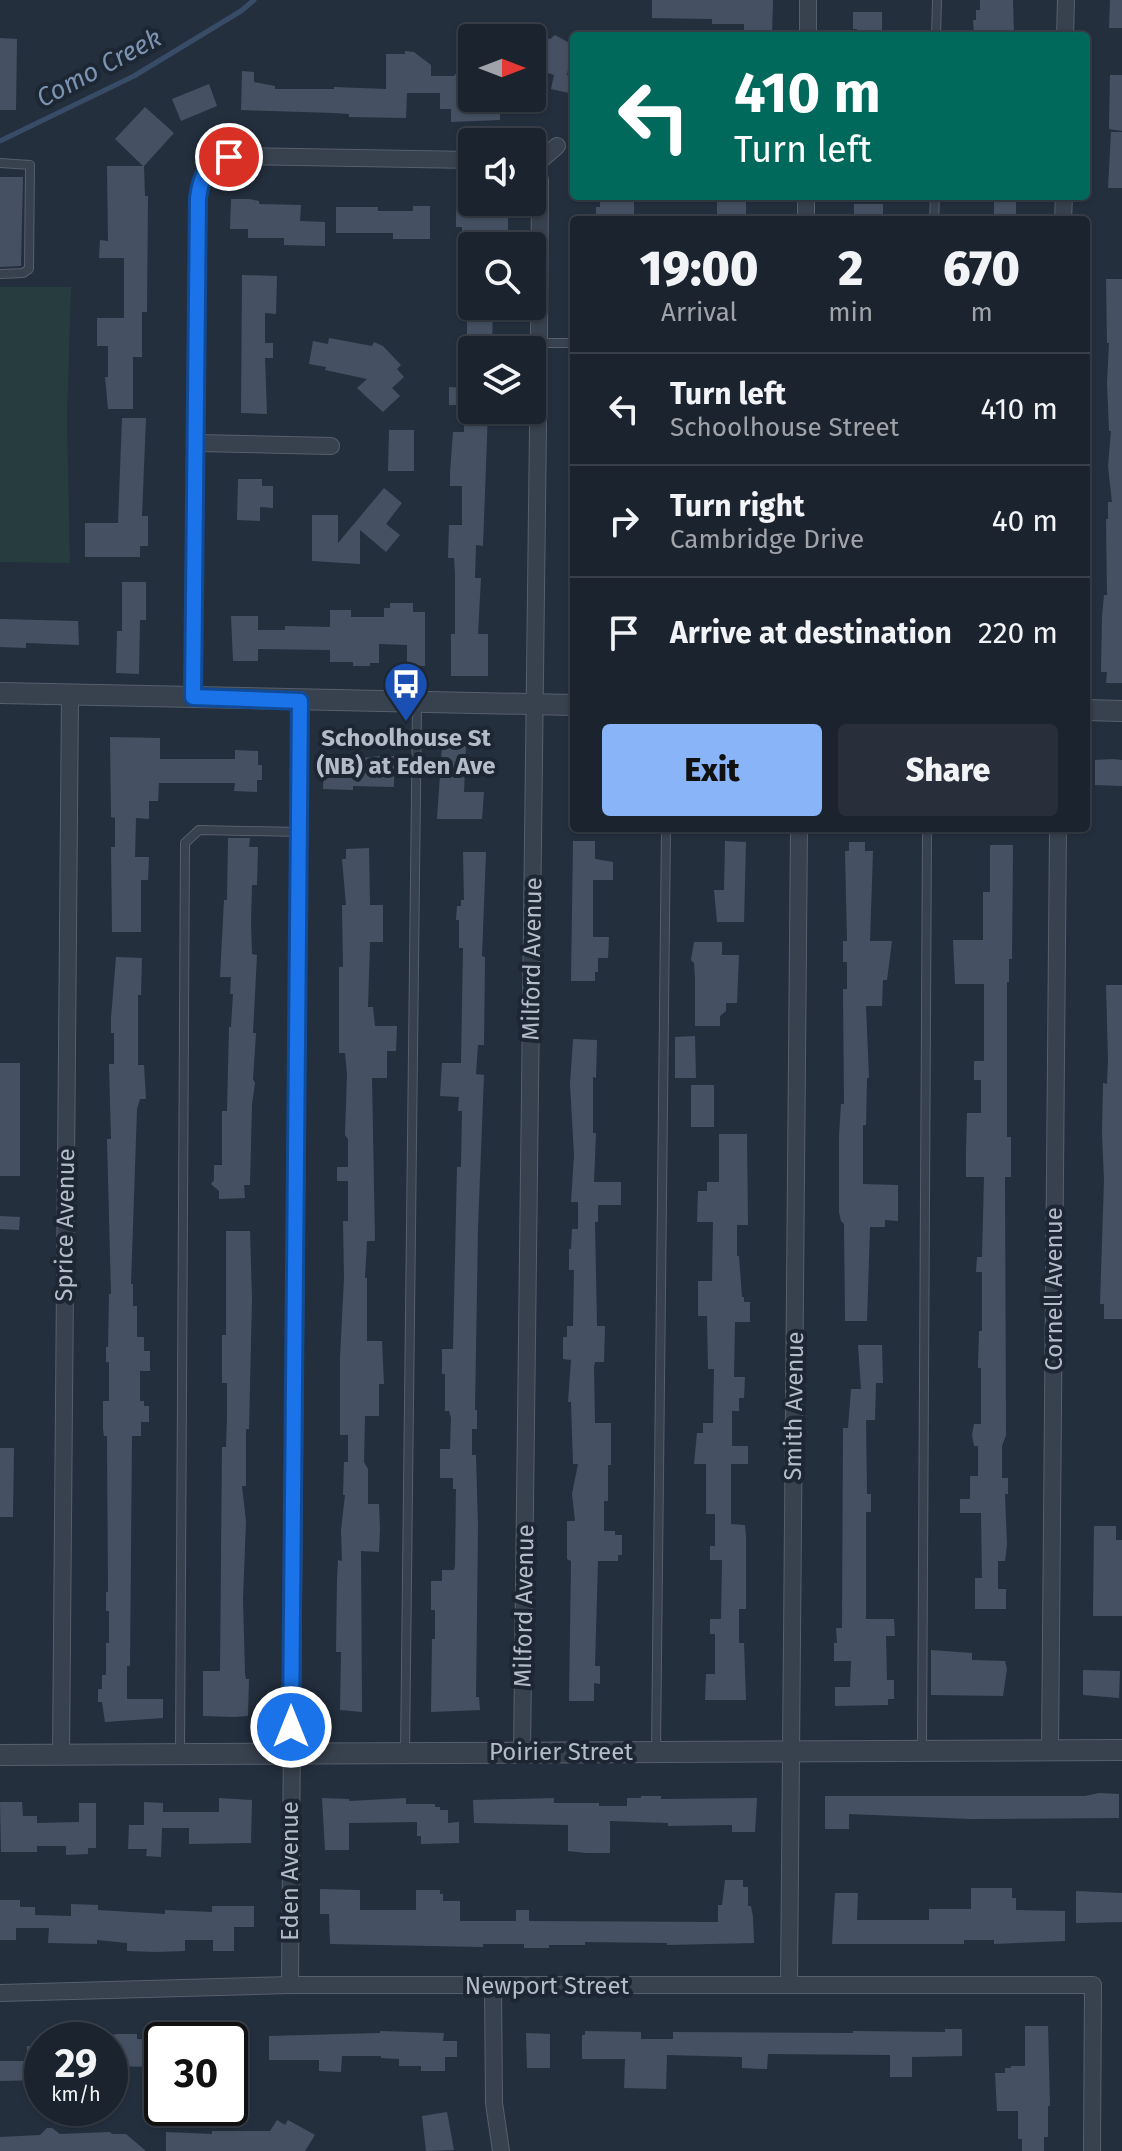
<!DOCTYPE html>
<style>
body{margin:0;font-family:"Fira Sans",sans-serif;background:#282f3a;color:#f1f3f6;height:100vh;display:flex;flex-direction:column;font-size:30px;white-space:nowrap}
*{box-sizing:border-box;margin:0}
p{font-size:26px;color:#a0a4aa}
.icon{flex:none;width:44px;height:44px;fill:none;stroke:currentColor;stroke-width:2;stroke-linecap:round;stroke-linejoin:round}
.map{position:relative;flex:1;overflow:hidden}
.details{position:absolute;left:570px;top:216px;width:520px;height:616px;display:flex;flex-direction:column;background:#1b232e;border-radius:8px;box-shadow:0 2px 6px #0004,0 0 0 2px #39404a}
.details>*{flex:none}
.banner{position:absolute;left:570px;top:32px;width:520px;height:168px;border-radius:8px;box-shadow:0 2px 6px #0004,0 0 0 2px #39404a;background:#00695c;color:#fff;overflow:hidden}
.needle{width:52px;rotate:90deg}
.buttons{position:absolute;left:458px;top:24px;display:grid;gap:16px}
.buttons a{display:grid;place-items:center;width:88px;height:88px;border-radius:8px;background:#1b232e;box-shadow:0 2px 6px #0004,0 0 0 2px #39404a;font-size:40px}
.speed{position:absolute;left:24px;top:2022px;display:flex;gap:16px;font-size:40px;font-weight:700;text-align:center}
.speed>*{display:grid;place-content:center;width:104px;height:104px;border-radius:50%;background:#1b232e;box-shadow:0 2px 6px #0004,0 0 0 2px #39404a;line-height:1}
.speed small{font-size:20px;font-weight:400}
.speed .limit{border:4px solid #111;border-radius:12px;background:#fff;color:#111}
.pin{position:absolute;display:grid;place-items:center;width:68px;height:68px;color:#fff;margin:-34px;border:4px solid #fff;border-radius:50%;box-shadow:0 2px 8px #0007}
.me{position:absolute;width:88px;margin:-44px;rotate:0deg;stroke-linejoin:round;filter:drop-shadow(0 0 6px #0008)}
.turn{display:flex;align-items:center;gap:28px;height:168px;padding:0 32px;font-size:36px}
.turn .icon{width:104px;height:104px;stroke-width:2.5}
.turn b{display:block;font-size:56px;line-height:68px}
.eta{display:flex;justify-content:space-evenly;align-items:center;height:136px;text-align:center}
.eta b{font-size:48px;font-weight:800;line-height:56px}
.cta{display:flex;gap:16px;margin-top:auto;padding:16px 32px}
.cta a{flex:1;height:92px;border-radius:8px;background:#8ab4f8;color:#111;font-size:32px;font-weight:800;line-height:92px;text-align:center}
.cta a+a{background:#282f3a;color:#f1f3f6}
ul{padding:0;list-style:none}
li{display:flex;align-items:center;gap:24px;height:112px;padding:0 32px;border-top:2px solid #39404a}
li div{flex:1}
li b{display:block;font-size:30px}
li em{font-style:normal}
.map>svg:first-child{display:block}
</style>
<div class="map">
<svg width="1122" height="2151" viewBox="0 0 1122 2151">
<rect width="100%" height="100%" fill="#242f3e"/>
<polygon fill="#263c3f" points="0,287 71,287 67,419 70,563 0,562"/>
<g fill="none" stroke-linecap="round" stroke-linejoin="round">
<polyline stroke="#394c67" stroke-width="5" points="0,141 134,76 241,11 254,0"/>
</g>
<g fill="#455162">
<polygon points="652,0 773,0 772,34 744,34 744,24 712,24 712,19 652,18"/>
<polygon points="980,0 1013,0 1014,36 974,36 973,20 976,20 976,10 980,10"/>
<polygon points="1110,0 1122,0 1122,28 1109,28"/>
<polygon points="853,12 882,12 882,36 857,36 857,29 853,29"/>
<polygon points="555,35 573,45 567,75 572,76 569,93 551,89 554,75 532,68 536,36 550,39"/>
<polygon points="0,38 17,39 16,110 0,110"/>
<polygon points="405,51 414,52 431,65 431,76 454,76 459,70 465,76 472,76 472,98 519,98 519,113 500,113 500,120 451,122 451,109 440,109 440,93 407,93 406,118 349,117 349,114 334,113 241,110 242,71 254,72 254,82 275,86 275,89 334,89 334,87 386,89 386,54 405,54"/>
<polygon points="1110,75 1122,75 1122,131 1109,129"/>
<polygon points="209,84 217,106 181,121 172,99"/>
<polygon points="145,107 174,133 144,166 145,196 148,196 147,312 142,312 142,357 133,357 133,409 108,409 105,377 108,377 108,346 97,346 97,318 124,318 124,258 99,258 100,240 108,241 107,166 143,166 115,139"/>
<polygon points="1111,132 1122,132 1122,188 1108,188"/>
<polygon points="0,177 23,177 21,266 0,267"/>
<polygon points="600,196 634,196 634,220 596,220 596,207 600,207"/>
<rect x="717" y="196" width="29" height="18"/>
<rect x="994" y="196" width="22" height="24"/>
<polygon points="231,199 249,199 259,201 259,204 301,205 300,221 325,222 325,246 284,245 284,238 248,238 248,229 230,229"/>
<rect x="854" y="204" width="29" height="16"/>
<polygon points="413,206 430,206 430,239 393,239 393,233 336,233 336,207 378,207 378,211 413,211"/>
<polygon points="456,206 474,206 474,209 508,209 508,246 471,246 471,237 462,237 462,227 456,227"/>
<polygon points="242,275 277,276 276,314 265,313 265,343 273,343 273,358 265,358 267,414 241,413"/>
<polygon points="1106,279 1122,279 1122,683 1106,683 1107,672 1101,672 1102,617 1104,595 1107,595 1106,519 1108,519 1108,502 1112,502 1108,466 1111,431 1109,431 1107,383 1109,343 1107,343"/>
<polygon points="470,306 493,306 492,348 467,348 467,310 470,310"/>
<polygon points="329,338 372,346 374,342 383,346 401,365 397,369 404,377 392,388 400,396 383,412 357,388 367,379 325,370 326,367 309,364 313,341 328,344"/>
<polygon points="449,387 472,388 472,405 449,405"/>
<polygon points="464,411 488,412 483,546 476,545 475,578 481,578 478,634 488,634 488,676 451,676 451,634 455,634 455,574 454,558 448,558 449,525 462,525 462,486 450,486 450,473 453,432 464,432"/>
<polygon points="122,418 146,418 142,516 148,516 148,546 140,546 140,557 85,557 85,523 118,523"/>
<polygon points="389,430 414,430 414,471 388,471"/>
<polygon points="238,479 262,479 262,486 273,486 273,508 260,507 260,521 237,520"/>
<polygon points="384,488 402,503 386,524 400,535 386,552 360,530 360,564 312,561 312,515 338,515 338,543"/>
<polygon points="122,582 146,582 146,620 140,620 139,674 116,673 117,631 122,631"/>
<polygon points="390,603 413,603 413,612 425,612 425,666 407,665 407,645 379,644 379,663 370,663 370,666 353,666 353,662 330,662 330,650 258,649 258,661 233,661 231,616 258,616 258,630 285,630 285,626 330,627 330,610 351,610 351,617 384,617 384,608 390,608"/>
<polygon points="0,619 78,621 79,645 26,643 26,648 0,647"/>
<polygon points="110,737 160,738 160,759 235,759 235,750 258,751 258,765 262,765 262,780 257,780 257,792 234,791 235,783 159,783 158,801 149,801 149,819 136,818 135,857 149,857 148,880 141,880 141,932 112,932 111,847 115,847 115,818 111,817"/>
<polygon points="442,746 466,746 464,792 484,792 482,819 437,819"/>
<polygon points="380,756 394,756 394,787 353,786 353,790 323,789 324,766 363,767 363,758"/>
<polygon points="1113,759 1122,760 1122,786 1095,785 1095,760"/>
<polygon points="228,838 250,838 249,847 258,847 257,885 252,885 251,923 252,954 257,955 253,1033 256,1033 253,1079 255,1083 252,1104 250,1185 244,1185 245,1198 219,1199 219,1191 211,1184 214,1180 214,1165 222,1165 222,1111 227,1111 229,1027 231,1027 233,994 230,994 231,977 220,977 224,900 227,900"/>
<polygon points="573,841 595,841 595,859 613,862 613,880 593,880 593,937 609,937 608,958 598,958 598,972 595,972 595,981 571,981"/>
<polygon points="725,841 746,842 744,922 717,922 714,890 724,890"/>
<polygon points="849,842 865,842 865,851 873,851 870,941 892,941 887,980 883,980 882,1006 866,1006 869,1078 867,1078 866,1125 863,1125 863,1184 898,1185 898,1221 885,1220 885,1227 870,1227 867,1321 845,1321 844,1224 841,1221 839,1212 839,1135 841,1104 844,1104 843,989 847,989 847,962 843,962 843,941 847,941 845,851 849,851"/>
<polygon points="990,845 1013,845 1012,959 1009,959 1009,982 1007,982 1007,1137 1011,1137 1011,1177 1005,1177 1006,1435 1002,1446 1002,1478 1008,1478 1008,1494 1005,1494 1007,1545 1005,1561 998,1561 998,1589 1006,1589 1006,1609 975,1609 975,1578 982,1578 981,1513 960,1513 960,1499 970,1499 970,1476 978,1476 978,1446 974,1446 972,1435 974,1424 981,1424 981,1368 978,1368 979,1331 982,1331 982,1272 976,1272 977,1257 982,1257 984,1177 966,1177 966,1149 967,1113 981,1113 981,1080 974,1080 974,1061 984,1061 984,984 955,984 953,940 983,940 983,892 990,892"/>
<polygon points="369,848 370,905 383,905 383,942 370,942 368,1007 373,1007 375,1026 397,1026 396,1051 387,1051 387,1078 372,1078 375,1241 367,1241 365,1278 367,1278 367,1341 382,1341 384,1384 379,1384 379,1416 365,1416 364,1462 368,1469 368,1504 379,1504 380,1529 379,1552 361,1551 362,1712 340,1710 341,1652 336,1652 337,1579 338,1560 342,1561 341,1530 345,1495 343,1495 344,1462 348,1462 348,1435 340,1435 340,1358 344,1278 343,1221 348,1221 348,1181 337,1181 337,1167 348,1167 348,1139 345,1135 347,1074 345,1053 339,1053 339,967 343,967 342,905 346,905 342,859 346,859 346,849"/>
<polygon points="463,852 486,852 482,956 485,957 484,1045 478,1045 476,1074 484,1075 478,1227 475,1410 477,1410 477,1429 472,1429 472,1455 476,1455 478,1527 476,1697 479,1697 480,1710 431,1712 432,1639 435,1639 435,1610 431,1610 431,1581 442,1581 442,1570 454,1570 455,1566 456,1489 453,1489 453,1478 440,1478 440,1449 450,1449 451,1418 449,1411 445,1411 445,1374 442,1374 442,1349 453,1349 457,1167 461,1167 462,1111 458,1111 459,1097 440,1096 442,1063 461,1063 463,948 459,948 459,920 456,920 457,906 461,906 461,900 464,900"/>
<polygon points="694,942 722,942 722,955 739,955 737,1003 726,1003 726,1011 720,1016 720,1026 695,1026 695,978 694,963 691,960"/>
<polygon points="116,957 142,958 141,995 138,995 138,1065 144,1065 146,1099 140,1099 137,1109 131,1284 133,1284 133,1306 137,1306 137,1337 144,1337 144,1351 150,1351 150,1371 140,1371 140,1401 144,1401 144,1406 149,1406 149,1422 141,1422 141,1436 132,1436 130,1666 127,1666 127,1699 163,1699 163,1718 105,1722 102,1702 98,1702 98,1689 102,1689 102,1675 106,1675 106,1643 109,1643 109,1611 106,1611 106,1592 108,1592 107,1436 104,1436 103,1429 103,1401 109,1401 109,1362 106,1362 106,1347 108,1347 109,1294 111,1294 107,1139 111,1139 109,1064 114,1064 114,1033 111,1033 111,1018"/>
<polygon points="1106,985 1122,985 1122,1319 1104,1319 1104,1304 1100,1304 1104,1180 1102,1134 1103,1083 1107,1084 1108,1059"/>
<polygon points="695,1036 696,1078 675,1078 675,1037"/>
<polygon points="573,1039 597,1040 596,1078 593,1077 593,1133 596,1133 594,1182 621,1182 621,1205 598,1205 598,1222 595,1222 597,1326 605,1326 604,1362 595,1362 594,1367 595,1423 611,1423 611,1465 608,1465 608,1501 604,1501 604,1531 615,1531 615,1535 622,1535 622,1555 618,1555 618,1561 598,1561 595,1666 600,1666 600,1684 594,1683 594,1701 569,1701 571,1561 567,1559 567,1521 575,1521 572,1494 578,1464 573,1464 571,1402 568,1402 571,1360 563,1359 563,1337 567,1337 567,1326 573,1326 574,1270 569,1270 569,1249 571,1249 572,1229 578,1229 578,1202 571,1202 574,1155 570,1084"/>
<rect x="0" y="1063" width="20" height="113"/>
<rect x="691" y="1085" width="23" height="42"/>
<polygon points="719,1134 747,1134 748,1225 737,1225 737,1256 739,1256 742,1297 744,1297 744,1302 750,1302 750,1322 735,1322 734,1377 745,1377 744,1398 739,1398 739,1411 732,1411 732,1446 748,1446 748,1464 731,1464 731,1524 745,1525 746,1536 746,1609 739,1609 739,1643 744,1643 746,1700 705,1700 706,1674 715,1674 715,1634 710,1634 710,1619 721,1619 722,1560 710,1560 710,1546 715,1546 715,1514 706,1514 706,1464 694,1464 697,1433 703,1433 703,1423 713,1423 714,1369 708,1369 707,1316 698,1316 698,1281 712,1281 713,1222 697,1222 698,1191 707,1191 707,1182 719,1182"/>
<polygon points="0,1216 20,1217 19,1230 0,1229"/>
<polygon points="226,1231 250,1231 252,1299 249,1429 246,1429 246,1486 242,1486 246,1521 243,1599 245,1674 246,1679 249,1679 248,1716 234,1717 203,1716 203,1671 220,1671 222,1447 226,1447 227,1417 227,1383 222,1383 222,1335 226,1335"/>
<polygon points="858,1345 882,1345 883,1383 876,1383 875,1420 866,1420 867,1494 871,1494 871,1512 866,1512 866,1619 894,1619 895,1636 886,1636 887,1680 894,1680 894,1699 888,1699 888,1705 835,1706 835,1687 850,1687 851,1661 834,1661 834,1643 837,1643 836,1628 842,1628 843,1428 848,1428 851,1389 861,1389"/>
<polygon points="0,1448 14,1448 13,1517 0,1517"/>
<polygon points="1094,1526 1116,1526 1116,1540 1122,1540 1122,1616 1093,1616"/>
<polygon points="931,1650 972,1653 972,1660 1005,1661 1007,1669 1003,1696 931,1695"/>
<polygon points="1083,1670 1120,1671 1119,1698 1083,1695"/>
<polygon points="1099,1793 1119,1794 1119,1818 971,1819 849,1814 849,1829 825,1829 825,1796 1085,1796"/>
<polygon points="641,1796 661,1796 661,1799 757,1798 755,1832 732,1832 732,1825 668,1826 668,1823 610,1821 610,1853 586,1853 568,1851 568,1825 474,1823 473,1800 554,1798 554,1803 599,1803 599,1806 627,1806 627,1798 641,1798"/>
<polygon points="219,1798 252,1800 251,1843 189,1844 189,1828 162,1828 161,1857 146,1856 147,1849 128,1849 129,1825 144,1825 144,1802 163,1803 163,1812 219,1812"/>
<polygon points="322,1798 349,1799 349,1801 406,1798 406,1804 435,1804 435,1807 440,1807 440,1810 448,1810 448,1823 459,1822 459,1843 421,1844 421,1836 417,1836 417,1822 349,1823 349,1850 325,1850"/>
<polygon points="0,1802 22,1802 23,1816 37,1816 37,1823 79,1822 79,1803 96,1803 96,1848 88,1848 88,1854 66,1855 66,1846 37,1846 37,1852 1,1852"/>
<polygon points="725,1880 743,1880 743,1887 748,1887 748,1906 751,1906 753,1917 754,1943 667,1945 667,1943 585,1942 585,1945 549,1945 549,1948 524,1948 524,1944 483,1944 483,1947 330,1944 329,1914 320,1914 320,1889 360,1890 360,1910 416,1910 416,1890 440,1890 440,1894 443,1894 443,1901 460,1901 460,1921 516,1921 516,1910 529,1910 529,1921 718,1922 718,1905 722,1905"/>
<polygon points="971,1888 1012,1888 1012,1898 1016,1898 1016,1910 1065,1911 1065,1941 994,1944 994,1940 964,1940 964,1944 832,1944 835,1893 858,1893 857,1920 929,1920 929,1909 971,1909"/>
<polygon points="1076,1891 1122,1893 1122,1922 1076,1923"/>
<polygon points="0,1900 20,1900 20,1907 35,1907 35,1915 71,1916 71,1904 98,1905 98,1910 165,1914 165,1910 212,1912 212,1906 254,1906 254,1927 234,1927 234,1951 213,1951 213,1940 185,1940 185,1951 156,1952 127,1951 127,1943 97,1940 97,1944 48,1943 49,1928 16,1928 16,1940 0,1940"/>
<polygon points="1025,2026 1048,2026 1050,2106 1048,2106 1048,2137 1044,2137 1044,2151 1022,2151 1022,2139 1018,2139 1018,2111 997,2111 995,2073 1005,2073 1005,2068 1011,2068 1011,2066 1025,2066"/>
<polygon points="945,2029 962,2029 962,2056 912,2057 912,2077 890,2077 890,2055 768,2054 767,2069 742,2068 742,2057 667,2055 666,2089 624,2088 625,2059 582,2059 582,2035 585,2035 585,2031 641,2032 641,2039 673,2039 673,2032 853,2033 853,2031 945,2032"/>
<polygon points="380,2031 444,2033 443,2041 457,2041 457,2057 445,2057 445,2071 421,2071 421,2066 399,2066 399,2059 381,2058 381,2056 342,2056 341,2072 319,2071 319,2060 269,2060 269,2036 380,2033"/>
<polygon points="526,2033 550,2034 550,2068 527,2068"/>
<polygon points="118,2034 137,2034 137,2039 158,2040 157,2067 110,2066 110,2035"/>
<rect x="230" y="2039" width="14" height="29"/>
<polygon points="27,2046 42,2046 42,2080 0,2081 0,2061 27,2061"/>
<polygon points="447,2112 454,2150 426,2151 422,2116"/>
<polygon points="277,2120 285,2125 288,2120 315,2135 305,2151 166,2151 166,2132 212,2134 212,2131 270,2131"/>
<polygon points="47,2128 52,2128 60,2134 110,2132 112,2134 126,2134 146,2151 0,2151 0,2137 40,2135"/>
</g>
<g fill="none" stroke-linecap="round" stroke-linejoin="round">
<g stroke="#565f6c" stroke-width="10">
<g id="service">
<polyline points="936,36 937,0"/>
<polyline points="0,163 30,165 29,269 23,273 0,274"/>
<polyline points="934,220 935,196"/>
<polyline points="539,343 574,343"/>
<polyline points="799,828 927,829 922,1750"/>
<polyline points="656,1751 666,828"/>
<polyline points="405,1752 417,703"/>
<polyline points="180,1754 185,843 199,830 298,832"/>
</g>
</g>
<g stroke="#565f6c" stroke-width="18">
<g id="minor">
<polyline points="808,36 808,0"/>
<polyline points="1065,36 1066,0"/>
<polyline points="534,166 557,146"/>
<polyline points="806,220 806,196"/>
<polyline points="1063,220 1064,196"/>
<polyline points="197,443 331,446"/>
<polyline points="193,697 198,198 205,170 223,159 239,156 472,160"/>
<polyline points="1050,1751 1058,828"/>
<polyline points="522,1753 539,343 540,180 534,166"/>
<polyline points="61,1756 70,695"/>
<polyline points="789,1984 799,828"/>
<polyline points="290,1985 300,701"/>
<polyline points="493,1987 494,2103 501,2151"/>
<polyline points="0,1993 290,1985 1093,1985 1092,2151"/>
</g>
</g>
<g stroke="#565f6c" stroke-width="22">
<g id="tertiary">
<polyline points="0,693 574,705"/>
<polyline points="1086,710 1122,711"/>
<polyline points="0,1755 1122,1750"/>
</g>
</g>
<use href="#service" stroke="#38414e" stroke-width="8"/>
<use href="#minor" stroke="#38414e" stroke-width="16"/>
<use href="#tertiary" stroke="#38414e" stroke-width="20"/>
</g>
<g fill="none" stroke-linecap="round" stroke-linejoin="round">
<g stroke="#114b97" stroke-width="20">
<path id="route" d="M 229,157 C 206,164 201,176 198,198 L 193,697 L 300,701 L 291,1727"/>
</g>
<use href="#route" stroke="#1a73e8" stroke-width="14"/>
</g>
<defs>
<g id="bus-pin" transform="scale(2.3)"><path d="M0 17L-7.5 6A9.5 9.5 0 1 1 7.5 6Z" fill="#1a4fb4" stroke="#1d2633"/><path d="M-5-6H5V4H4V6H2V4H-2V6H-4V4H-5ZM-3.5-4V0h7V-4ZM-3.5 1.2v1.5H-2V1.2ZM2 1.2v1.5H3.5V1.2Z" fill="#fff"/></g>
</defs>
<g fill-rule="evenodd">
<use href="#bus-pin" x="406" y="684"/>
</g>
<g text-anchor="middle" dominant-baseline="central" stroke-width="8" stroke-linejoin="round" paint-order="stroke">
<g font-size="24" font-weight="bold" fill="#b4bcc9" stroke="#1d2633">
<text x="406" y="738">Schoolhouse St<tspan x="406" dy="28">(NB) at Eden Ave</tspan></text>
</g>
<g font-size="24" fill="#b4bcc9" stroke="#1d2633">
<text transform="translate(532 959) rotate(-89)">Milford Avenue</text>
<text transform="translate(65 1225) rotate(-89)">Sprice Avenue</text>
<text transform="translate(1054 1289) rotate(-90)">Cornell Avenue</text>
<text transform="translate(794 1406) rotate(-89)">Smith Avenue</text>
<text transform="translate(524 1606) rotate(-89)">Milford Avenue</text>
<text x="561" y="1752">Poirier Street</text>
<text transform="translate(290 1871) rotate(-90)">Eden Avenue</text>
<text x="547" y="1986">Newport Street</text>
</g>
<g font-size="26" font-style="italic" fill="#7c92b1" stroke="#1d2633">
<text transform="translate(99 68) rotate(-28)">Como Creek</text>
</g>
</g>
</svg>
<div class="buttons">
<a><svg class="needle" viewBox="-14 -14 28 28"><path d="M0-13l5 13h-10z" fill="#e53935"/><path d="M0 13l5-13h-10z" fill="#a0a4aa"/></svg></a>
<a><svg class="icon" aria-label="sound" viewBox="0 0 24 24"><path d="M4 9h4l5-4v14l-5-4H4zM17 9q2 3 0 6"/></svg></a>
<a><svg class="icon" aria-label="search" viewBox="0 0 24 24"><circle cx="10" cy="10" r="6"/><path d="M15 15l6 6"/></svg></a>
<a><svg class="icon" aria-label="layers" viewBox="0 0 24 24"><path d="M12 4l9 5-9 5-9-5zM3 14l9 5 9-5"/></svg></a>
</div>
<div class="speed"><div>29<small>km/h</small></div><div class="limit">30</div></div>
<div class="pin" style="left:229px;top:157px;background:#d93025"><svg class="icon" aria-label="arrive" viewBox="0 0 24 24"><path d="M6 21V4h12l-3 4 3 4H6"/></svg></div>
<svg class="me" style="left:291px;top:1727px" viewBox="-20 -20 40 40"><circle r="17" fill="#1a73e8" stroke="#fff" stroke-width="3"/><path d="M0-11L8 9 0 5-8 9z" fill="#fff"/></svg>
<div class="banner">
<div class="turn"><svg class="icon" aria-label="left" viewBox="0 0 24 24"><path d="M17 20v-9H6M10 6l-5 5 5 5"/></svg><div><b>410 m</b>Turn left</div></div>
</div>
<section class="details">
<div class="eta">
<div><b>19:00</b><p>Arrival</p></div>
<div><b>2</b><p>min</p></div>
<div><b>670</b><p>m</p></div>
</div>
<ul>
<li><svg class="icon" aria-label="left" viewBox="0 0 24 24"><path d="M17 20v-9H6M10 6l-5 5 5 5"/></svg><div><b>Turn left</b><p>Schoolhouse Street</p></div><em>410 m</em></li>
<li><svg class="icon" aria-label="right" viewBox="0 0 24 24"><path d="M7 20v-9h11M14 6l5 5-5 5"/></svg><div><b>Turn right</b><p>Cambridge Drive</p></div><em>40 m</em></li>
<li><svg class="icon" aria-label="arrive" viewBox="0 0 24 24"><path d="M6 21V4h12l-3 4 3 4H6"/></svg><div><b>Arrive at destination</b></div><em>220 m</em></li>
</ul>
<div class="cta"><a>Exit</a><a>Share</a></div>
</section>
</div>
